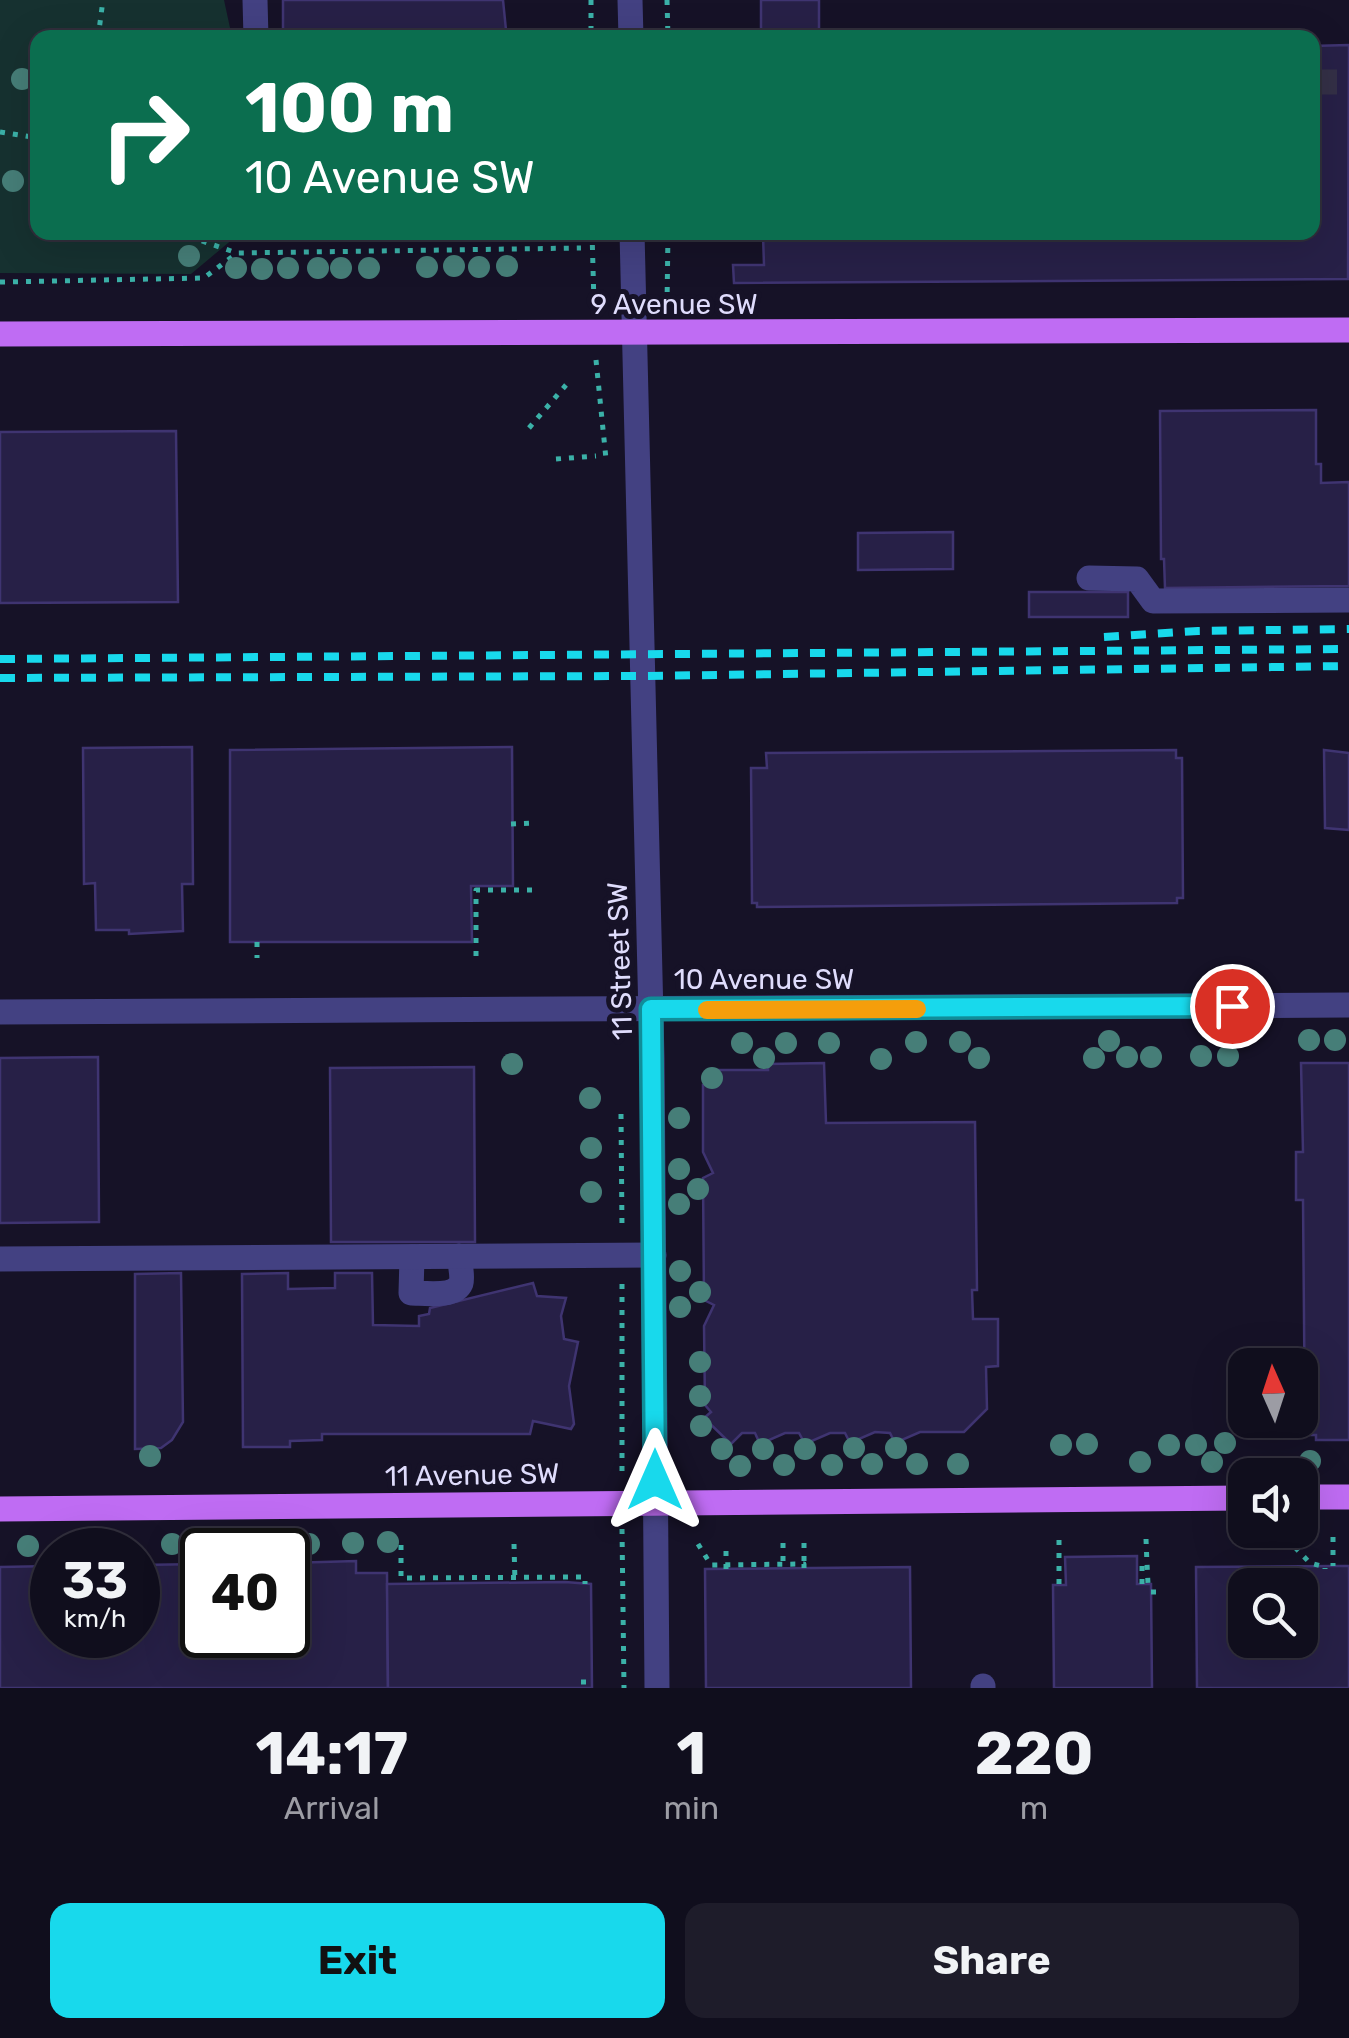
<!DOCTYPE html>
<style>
body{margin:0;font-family:Rubik,sans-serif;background:#1e1c2a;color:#f1f3f6;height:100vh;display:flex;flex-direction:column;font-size:38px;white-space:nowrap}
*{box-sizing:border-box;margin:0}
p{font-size:32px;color:#9c9ca4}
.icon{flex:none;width:55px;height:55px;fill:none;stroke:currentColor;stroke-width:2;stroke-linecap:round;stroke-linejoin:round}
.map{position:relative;height:1688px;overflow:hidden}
.drawer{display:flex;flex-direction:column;background:#100e1d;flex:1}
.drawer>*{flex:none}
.guide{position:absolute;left:30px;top:30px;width:1290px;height:210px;border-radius:20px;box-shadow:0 10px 40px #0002,0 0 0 2px #302e3b;background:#0b6e4f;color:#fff;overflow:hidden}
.needle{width:65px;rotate:357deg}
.tools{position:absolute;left:1228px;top:1348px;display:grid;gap:20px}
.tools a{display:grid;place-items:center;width:90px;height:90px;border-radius:20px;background:#100e1d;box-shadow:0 10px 40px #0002,0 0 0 2px #302e3b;font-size:50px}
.speed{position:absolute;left:30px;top:1528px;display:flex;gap:20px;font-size:50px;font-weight:700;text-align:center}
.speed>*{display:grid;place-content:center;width:130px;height:130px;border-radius:50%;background:#100e1d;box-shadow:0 10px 40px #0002,0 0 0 2px #302e3b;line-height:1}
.speed small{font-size:25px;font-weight:400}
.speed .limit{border:5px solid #111;border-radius:15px;background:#fff;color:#111}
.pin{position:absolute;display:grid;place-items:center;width:85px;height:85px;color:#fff;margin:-42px;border:5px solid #fff;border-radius:50%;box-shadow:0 2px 10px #0007}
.me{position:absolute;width:110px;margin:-55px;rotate:0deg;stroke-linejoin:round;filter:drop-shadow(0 0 8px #0008)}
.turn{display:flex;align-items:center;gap:35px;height:210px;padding:0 50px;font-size:45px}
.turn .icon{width:130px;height:130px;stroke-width:2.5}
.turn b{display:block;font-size:70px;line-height:85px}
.eta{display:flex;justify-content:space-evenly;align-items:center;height:170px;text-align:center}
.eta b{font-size:60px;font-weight:700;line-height:70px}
.primary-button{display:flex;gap:20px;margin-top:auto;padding:20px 50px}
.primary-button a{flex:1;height:115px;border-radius:20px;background:#18d9ec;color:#111;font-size:40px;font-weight:700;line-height:115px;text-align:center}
.primary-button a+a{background:#1e1c2a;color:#f1f3f6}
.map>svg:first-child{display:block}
</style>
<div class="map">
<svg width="1349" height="1688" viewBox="0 0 1349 1688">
<rect width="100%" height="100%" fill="#161227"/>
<polygon fill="#163130" points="0,0 224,0 232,37 38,38 38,232 234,232 234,238 191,274 0,273"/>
<g fill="#272047" stroke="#3f3471" stroke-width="2.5" fill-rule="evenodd">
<polygon points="283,0 503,0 506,30 485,31 486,38 283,35"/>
<rect x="761" y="0" width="58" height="38"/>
<polygon points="1349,45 1348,279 734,283 733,265 764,265 763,235 733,236 733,232 1312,232 1312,46"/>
<polygon points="1316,410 1316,464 1321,464 1321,483 1349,482 1349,586 1165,588 1164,559 1161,559 1160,411"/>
<polygon points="176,431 178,602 0,603 0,432"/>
<polygon points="953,532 953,569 858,570 858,533"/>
<rect x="1029" y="592" width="99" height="25"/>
<polygon points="192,747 193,884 182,884 183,931 129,934 129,930 96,930 95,883 84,884 83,748"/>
<polygon points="512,747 513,886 471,886 472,942 230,942 230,750"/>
<polygon points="1176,750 1176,758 1182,758 1183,898 1177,898 1177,903 757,907 757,903 752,903 751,768 767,768 766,753"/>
<polygon points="1324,750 1349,753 1349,830 1325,828"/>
<polygon points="98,1057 99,1222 0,1223 0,1058"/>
<polygon points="824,1063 826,1123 975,1122 977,1290 972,1290 973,1319 998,1319 998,1366 986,1367 987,1409 964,1432 920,1432 895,1443 890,1433 875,1432 850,1443 845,1433 830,1433 805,1444 799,1433 785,1433 760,1444 755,1433 742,1433 731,1444 704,1418 711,1412 705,1405 704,1326 714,1305 704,1300 703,1178 713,1173 703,1152 703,1085 718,1085 717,1070 768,1070 768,1064"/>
<polygon points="1301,1063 1349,1063 1349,1440 1316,1440 1316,1435 1305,1435 1303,1200 1296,1200 1296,1152 1303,1152"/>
<polygon points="474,1067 475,1242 331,1242 330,1068"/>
<polygon points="181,1273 183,1422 172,1440 161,1448 135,1449 135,1274"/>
<polygon points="288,1273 288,1289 335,1288 335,1273 372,1273 373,1325 419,1326 419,1316 429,1314 430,1308 533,1283 537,1296 566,1298 561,1316 564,1339 578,1342 569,1386 574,1424 571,1429 533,1421 530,1434 322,1434 322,1440 290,1441 290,1447 243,1447 242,1274"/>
<polygon points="1137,1556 1137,1584 1151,1584 1152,1688 1054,1688 1053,1585 1066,1585 1065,1557"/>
<polygon points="356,1561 356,1573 387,1573 388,1688 0,1688 0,1567 52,1566 52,1635 138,1635 138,1565 202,1564 202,1635 288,1635 288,1563"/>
<path d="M 1333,1566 L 1349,1566 L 1349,1688 L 1197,1688 L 1196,1567 ZM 1245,1585 L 1300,1585 L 1300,1640 L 1245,1640 Z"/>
<polygon points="910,1567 911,1688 706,1688 705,1569"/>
<polygon points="565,1582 591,1584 592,1688 388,1688 387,1584"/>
</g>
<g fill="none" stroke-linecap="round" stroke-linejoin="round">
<polyline stroke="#343047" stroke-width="25" stroke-dasharray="25 12" stroke-linecap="butt" points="1312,82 1349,82"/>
<g stroke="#3bb1a8" stroke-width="5" stroke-dasharray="5 8" stroke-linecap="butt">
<polyline points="591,0 591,38"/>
<polyline points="667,0 668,38"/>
<polyline points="98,38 103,0"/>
<polyline points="0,132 38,138"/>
<polyline points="193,232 199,240 237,253 581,248"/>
<polyline points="592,232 594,304"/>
<polyline points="0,282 204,278 237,253"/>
<polyline points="667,305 668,232"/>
<polyline points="596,360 606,459"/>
<polyline points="529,428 566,385"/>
<polyline points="556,459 596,456"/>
<polyline points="511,824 534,823"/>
<polyline points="257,942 257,958"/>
<polyline points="476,956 476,890 534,890"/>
<polyline points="621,1114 622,1228"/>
<polyline points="622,1284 622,1478"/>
<polyline points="622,1529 624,1688"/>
<polyline points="1333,1537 1333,1566"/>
<polyline points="1286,1538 1310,1563 1321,1566"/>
<polyline points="1146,1539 1147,1564"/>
<polyline points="1059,1540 1059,1585"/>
<polyline points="783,1543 783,1569"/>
<polyline points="804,1543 804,1564"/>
<polyline points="514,1544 515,1583"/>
<polyline points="698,1544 711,1565 804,1564 804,1568"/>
<polyline points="401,1545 401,1578 585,1577 585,1584"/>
<polyline points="1325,1568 1325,1569"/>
<polyline points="726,1569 726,1544"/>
<polyline points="1142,1584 1142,1564 1147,1564 1148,1584"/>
<polyline points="1151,1592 1163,1592"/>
<polyline points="581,1682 586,1682"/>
</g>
<g stroke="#434182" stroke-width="25">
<polyline points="255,0 256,38"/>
<polyline points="630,0 631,38"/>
<polyline points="632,232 652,1058 657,1688"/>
<polyline points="1089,578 1137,579 1153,601 1349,600"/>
<polyline points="0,1012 1349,1005"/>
<path d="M 412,1257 L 411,1293 C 423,1293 455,1298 461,1283 C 463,1277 460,1263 459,1256"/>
<polyline points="0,1259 654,1255"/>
<polyline points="983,1688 983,1686"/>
</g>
<g stroke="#bf6cf3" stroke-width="25">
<polyline points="0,334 1349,330"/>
<polyline points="1300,1497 1349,1497"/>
<polyline points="0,1509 1245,1498"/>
</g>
<g stroke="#18d9ec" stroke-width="8" stroke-dasharray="15 12" stroke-linecap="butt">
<polyline points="1104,637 1198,631 1349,629"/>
<polyline points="0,659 1349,649"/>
<polyline points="0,678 642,676 1349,666"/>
</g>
</g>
<g fill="#467e78">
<circle cx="22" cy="79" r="11"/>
<circle cx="13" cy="181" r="11"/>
<circle cx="189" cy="256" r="11"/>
<circle cx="454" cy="266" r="11"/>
<circle cx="507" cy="266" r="11"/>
<circle cx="427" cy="267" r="11"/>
<circle cx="479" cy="267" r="11"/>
<circle cx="236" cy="268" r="11"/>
<circle cx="288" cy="268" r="11"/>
<circle cx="318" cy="268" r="11"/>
<circle cx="341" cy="268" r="11"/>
<circle cx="369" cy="268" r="11"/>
<circle cx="262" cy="269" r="11"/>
<circle cx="1309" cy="1040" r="11"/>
<circle cx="1335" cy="1040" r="11"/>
<circle cx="1109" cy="1041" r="11"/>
<circle cx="916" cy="1042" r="11"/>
<circle cx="960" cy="1042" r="11"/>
<circle cx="742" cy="1043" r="11"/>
<circle cx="786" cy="1043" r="11"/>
<circle cx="829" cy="1043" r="11"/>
<circle cx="1201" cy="1056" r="11"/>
<circle cx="1228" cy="1056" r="11"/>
<circle cx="1127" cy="1057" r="11"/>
<circle cx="1151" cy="1057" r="11"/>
<circle cx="764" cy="1058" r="11"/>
<circle cx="979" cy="1058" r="11"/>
<circle cx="1094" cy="1058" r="11"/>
<circle cx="881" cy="1059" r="11"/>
<circle cx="512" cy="1064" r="11"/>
<circle cx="712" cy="1078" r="11"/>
<circle cx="590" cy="1098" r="11"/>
<circle cx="679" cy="1118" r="11"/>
<circle cx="591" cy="1148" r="11"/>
<circle cx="679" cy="1169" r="11"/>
<circle cx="698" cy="1189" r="11"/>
<circle cx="591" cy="1192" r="11"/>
<circle cx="679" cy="1204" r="11"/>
<circle cx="680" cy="1271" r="11"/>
<circle cx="700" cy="1292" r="11"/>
<circle cx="680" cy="1307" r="11"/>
<circle cx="700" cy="1362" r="11"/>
<circle cx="700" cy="1396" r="11"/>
<circle cx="701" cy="1426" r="11"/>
<circle cx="1225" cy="1443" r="11"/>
<circle cx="1087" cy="1444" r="11"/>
<circle cx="1061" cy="1445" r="11"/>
<circle cx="1169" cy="1445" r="11"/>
<circle cx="1196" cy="1445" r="11"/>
<circle cx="854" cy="1448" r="11"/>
<circle cx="896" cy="1448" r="11"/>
<circle cx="722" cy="1449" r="11"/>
<circle cx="763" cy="1449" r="11"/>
<circle cx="805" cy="1449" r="11"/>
<circle cx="150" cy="1456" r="11"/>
<circle cx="1310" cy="1461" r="11"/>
<circle cx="1140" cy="1462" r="11"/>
<circle cx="1212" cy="1462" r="11"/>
<circle cx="872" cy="1464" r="11"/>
<circle cx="917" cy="1464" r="11"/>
<circle cx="958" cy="1464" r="11"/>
<circle cx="784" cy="1465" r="11"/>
<circle cx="832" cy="1465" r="11"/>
<circle cx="740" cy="1466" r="11"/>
<circle cx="388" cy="1542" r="11"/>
<circle cx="353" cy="1543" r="11"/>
<circle cx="172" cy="1544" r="11"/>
<circle cx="309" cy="1544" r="11"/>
<circle cx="28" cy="1546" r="11"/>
</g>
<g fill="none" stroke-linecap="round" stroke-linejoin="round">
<g stroke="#108d99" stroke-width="25">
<polyline id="route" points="655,1480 651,1009 1232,1006"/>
</g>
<use href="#route" stroke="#18d9ec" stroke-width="18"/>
<polyline stroke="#f59e0b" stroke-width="18" points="707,1010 917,1009"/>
</g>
<g text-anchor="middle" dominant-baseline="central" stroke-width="10" stroke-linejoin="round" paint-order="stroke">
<g font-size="28" fill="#dfdcfc" stroke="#161227">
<text x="674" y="304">9 Avenue SW</text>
<text transform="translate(620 961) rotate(-92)">11 Street SW</text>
<text x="764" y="979">10 Avenue SW</text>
<text transform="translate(472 1475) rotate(-1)">11 Avenue SW</text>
</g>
</g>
</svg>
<div class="tools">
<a><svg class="needle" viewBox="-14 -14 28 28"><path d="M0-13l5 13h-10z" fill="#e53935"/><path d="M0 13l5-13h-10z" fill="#9c9ca4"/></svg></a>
<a><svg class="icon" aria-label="sound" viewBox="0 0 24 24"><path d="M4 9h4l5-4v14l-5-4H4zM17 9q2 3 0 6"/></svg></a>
<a><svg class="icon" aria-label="search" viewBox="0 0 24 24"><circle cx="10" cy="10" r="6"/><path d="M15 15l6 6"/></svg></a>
</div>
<div class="speed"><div>33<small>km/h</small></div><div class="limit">40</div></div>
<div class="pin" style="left:1232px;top:1006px;background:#d93025"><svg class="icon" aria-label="arrive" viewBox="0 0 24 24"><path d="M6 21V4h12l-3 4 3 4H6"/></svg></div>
<svg class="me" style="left:655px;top:1480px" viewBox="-20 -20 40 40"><path d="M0-17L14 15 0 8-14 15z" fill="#18d9ec" stroke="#fff" stroke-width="4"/></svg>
<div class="guide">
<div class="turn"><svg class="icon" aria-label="right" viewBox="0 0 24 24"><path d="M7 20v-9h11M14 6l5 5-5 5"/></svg><div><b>100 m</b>10 Avenue SW</div></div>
</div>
</div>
<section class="drawer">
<div class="eta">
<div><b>14:17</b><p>Arrival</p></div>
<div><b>1</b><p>min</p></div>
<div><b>220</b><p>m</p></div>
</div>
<div class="primary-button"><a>Exit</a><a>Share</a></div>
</section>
